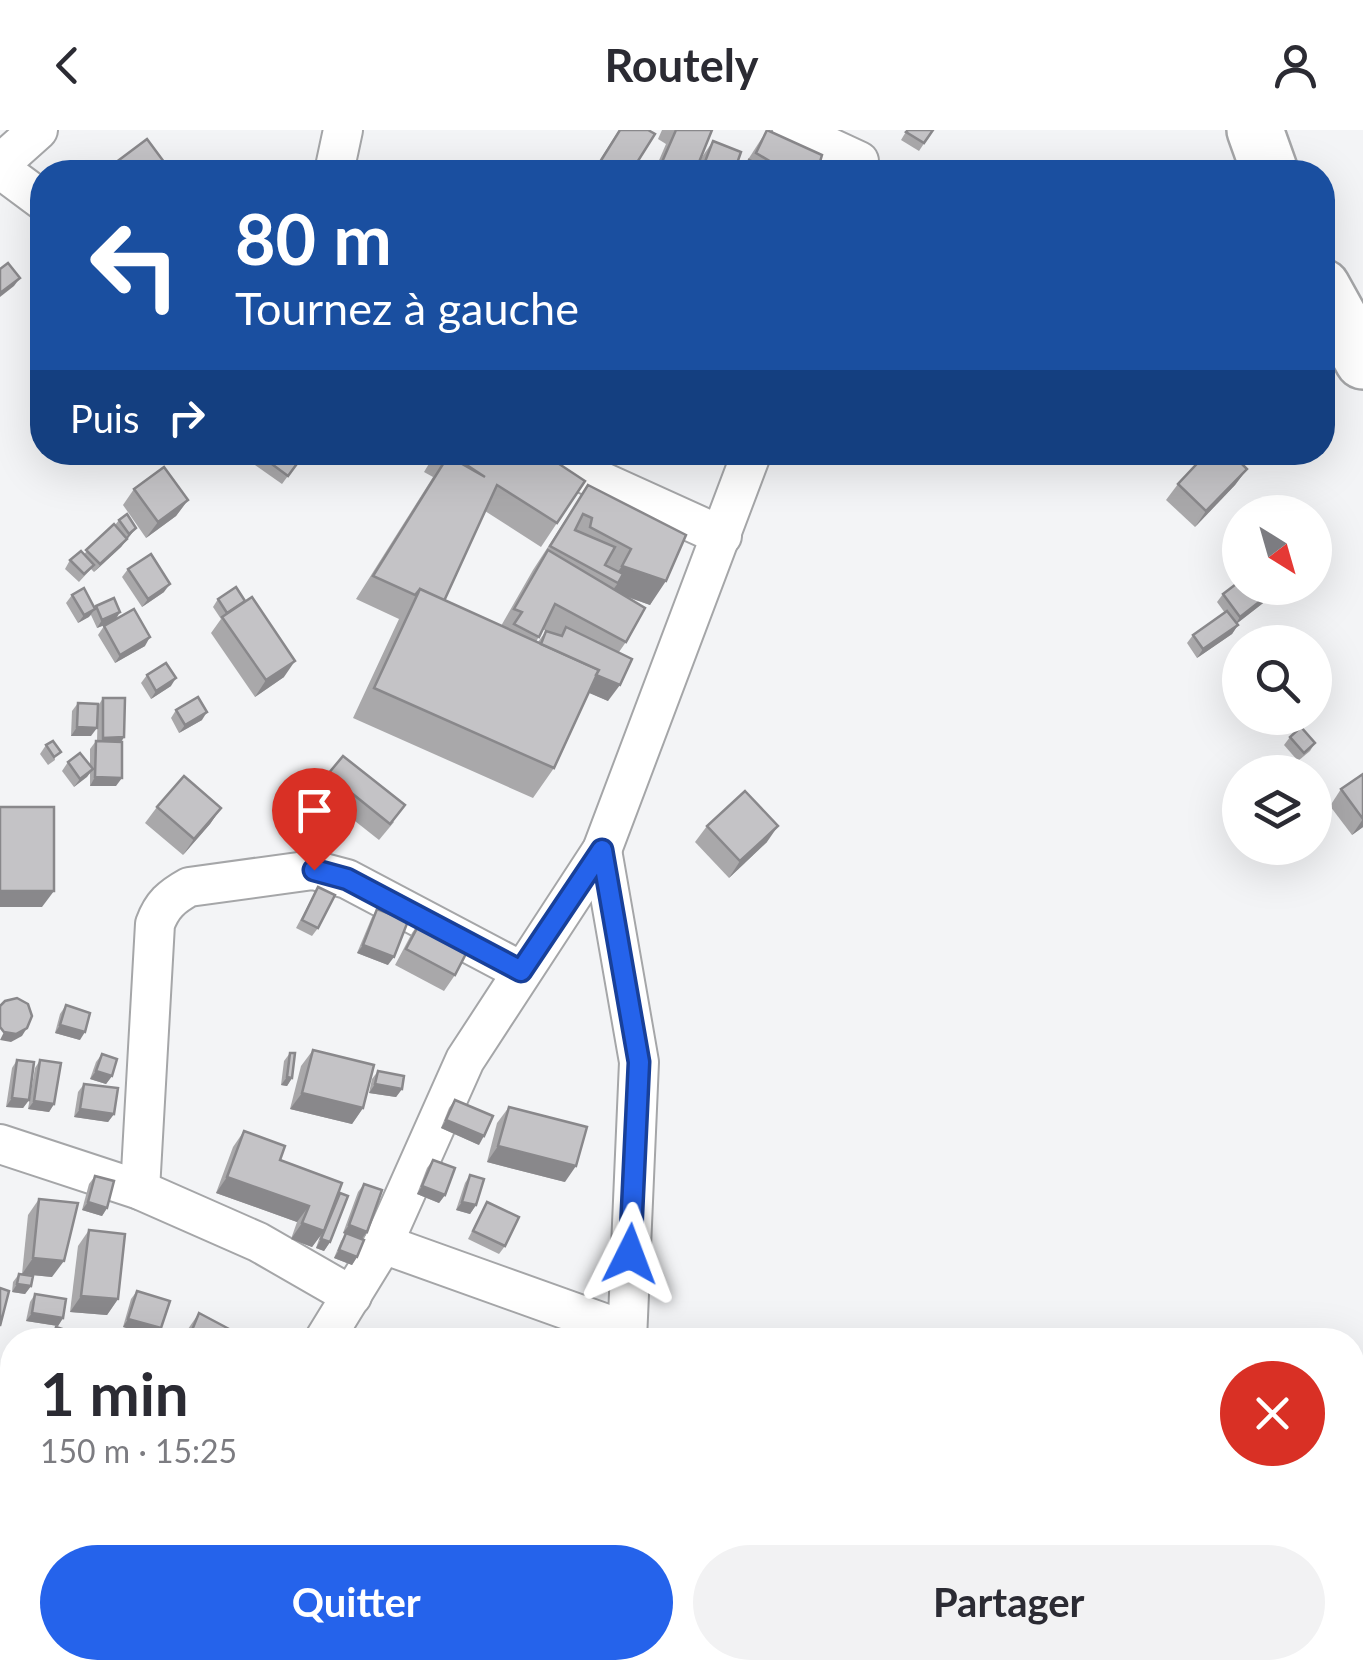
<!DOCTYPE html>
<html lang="fr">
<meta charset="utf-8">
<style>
body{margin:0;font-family:Lato,sans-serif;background:#f2f2f3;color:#2b2b33;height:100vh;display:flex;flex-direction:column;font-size:38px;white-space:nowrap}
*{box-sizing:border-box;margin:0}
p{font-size:32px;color:#7c7c81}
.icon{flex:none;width:55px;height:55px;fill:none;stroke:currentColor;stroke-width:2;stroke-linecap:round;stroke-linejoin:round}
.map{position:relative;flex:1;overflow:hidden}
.drawer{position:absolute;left:0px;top:1198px;width:1365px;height:352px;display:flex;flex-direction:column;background:#fff;border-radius:40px 40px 0 0;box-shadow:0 10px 40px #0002}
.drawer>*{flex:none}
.hud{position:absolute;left:30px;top:30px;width:1305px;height:305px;border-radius:40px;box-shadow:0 10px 40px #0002;background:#1a4fa0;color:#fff;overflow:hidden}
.needle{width:65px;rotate:143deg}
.fabs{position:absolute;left:1222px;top:365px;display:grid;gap:20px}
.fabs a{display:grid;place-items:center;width:110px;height:110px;border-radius:50%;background:#fff;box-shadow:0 10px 40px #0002;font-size:50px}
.pin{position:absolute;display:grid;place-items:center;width:85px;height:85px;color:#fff;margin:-102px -42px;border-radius:50% 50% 50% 0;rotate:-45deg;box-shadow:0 0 10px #0007}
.pin .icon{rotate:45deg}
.me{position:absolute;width:110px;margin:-55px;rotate:3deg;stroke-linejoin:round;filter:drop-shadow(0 0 8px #0008)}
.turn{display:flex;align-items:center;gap:35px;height:210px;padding:0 40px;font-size:45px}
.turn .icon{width:130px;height:130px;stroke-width:2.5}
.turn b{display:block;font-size:70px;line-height:85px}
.then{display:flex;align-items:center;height:95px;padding:0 40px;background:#0003;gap:20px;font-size:38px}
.round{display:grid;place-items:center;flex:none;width:105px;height:105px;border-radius:52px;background:#f2f2f3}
.headline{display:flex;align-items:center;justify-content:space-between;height:170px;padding:0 40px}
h1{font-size:60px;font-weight:700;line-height:75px}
.button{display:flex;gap:20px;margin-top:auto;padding:20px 40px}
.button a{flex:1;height:115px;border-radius:60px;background:#2563eb;color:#fff;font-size:40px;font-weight:700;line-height:115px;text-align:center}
.button a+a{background:#f2f2f3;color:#2b2b33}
header{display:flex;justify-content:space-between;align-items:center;height:130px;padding:0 40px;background:#fff;font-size:45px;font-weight:700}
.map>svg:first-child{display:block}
</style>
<header><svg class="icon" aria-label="back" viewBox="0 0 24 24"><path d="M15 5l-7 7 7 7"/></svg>Routely<svg class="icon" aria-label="person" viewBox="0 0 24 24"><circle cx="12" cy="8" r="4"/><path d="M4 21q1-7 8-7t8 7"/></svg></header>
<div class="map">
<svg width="1363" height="1549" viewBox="0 0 1363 1549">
<rect width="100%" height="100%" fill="#f3f4f6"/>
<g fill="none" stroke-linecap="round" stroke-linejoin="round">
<g stroke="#a5a6a8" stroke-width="42">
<g id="street">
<polyline points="792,0 859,31"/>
<polyline points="0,34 38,0"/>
<polyline points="0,39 42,70"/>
<polyline points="334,42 343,0"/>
<polyline points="537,322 722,406"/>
<polyline points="602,720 639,932 627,1210"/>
<polyline points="0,1014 140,1060 258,1112 352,1166"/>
<path d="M 140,1060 L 155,794 C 162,775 171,767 189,757 L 313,740 L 347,749 L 521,841"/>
<polyline points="383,1114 626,1201"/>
<polyline points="324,1210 383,1114 465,930 602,720 752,322"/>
<polyline points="73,1549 82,1538"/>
<polyline points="635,1549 640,1538"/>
</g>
</g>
<g stroke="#a5a6a8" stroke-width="60">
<g id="primary">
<polyline points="1255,0 1270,42"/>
<polyline points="1322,157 1363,231"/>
</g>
</g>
<use href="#street" stroke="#fff" stroke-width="38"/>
<use href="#primary" stroke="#fff" stroke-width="55"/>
</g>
<g fill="#a9a8aa" fill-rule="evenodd">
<polygon points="619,0 631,42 592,42"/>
<polygon points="662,0 712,0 695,42 654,42 666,14 658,9"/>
<polygon points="767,0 817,42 740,42"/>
<polygon points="907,0 933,0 919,21 901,10"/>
<polygon points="713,11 734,42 696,42 702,27"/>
<polygon points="264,322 299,331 282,354 255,335"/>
<path d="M 436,322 L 541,322 L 557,393 L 541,417 L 485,381 L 444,471 L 501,496 L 533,440 L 588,355 L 686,405 L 650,475 L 627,467 L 626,512 L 619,522 L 608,571 L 588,562 L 554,638 L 533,668 L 353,588 L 399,489 L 356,469 L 433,347 L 424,342 ZM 543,499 L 546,501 L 538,512 L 536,512 Z"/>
<polygon points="1247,339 1235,355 1195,397 1166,370 1178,354"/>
<polygon points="134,359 188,370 176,386 146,408 123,375"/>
<polygon points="119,390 136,398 121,417 94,442 91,439 79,452 65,439 70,430 84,424 115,395"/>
<polygon points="128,439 164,462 142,477 122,447"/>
<polygon points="1223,464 1267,470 1236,494 1238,495 1232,504 1197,528 1187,513 1193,505 1225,483 1217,472"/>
<polygon points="72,465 95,478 96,476 145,516 115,533 98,505 104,496 112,492 97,498 91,485 78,493 66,473"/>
<polygon points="218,469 284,547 255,567 211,503 221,489 213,477"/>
<polygon points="147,545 171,556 151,569 141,553"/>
<polygon points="103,568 124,607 121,612 116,656 90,656 90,643 74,657 62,641 68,632 90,635 90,619 96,611 97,611 98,576"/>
<polygon points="78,573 91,606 71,606 72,581"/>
<polygon points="176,580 202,590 179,603 171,588"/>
<polygon points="1290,607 1315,613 1310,621 1298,631 1284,615"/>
<polygon points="53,611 55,630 48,635 40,624 46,615"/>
<polygon points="328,644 394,692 379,710 317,661"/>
<polygon points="1363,644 1363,697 1352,705 1330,676 1341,659"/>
<polygon points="157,677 221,678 210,694 183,725 145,693"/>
<polygon points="707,696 767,712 729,748 695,712"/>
<polygon points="318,757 318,798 312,806 296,798"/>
<polygon points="377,779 388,835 357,823 372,787"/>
<polygon points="423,787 455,845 444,861 395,835 412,803"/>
<polygon points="66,875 80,910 55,903 60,884"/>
<polygon points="313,920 363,978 352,994 290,979 301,936"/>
<polygon points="290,923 292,948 287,956 281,955 284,931"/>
<polygon points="102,924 112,946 106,954 90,949 96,932"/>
<polygon points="17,930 29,970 23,978 6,977 12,938"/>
<polygon points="40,930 54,974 49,982 28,979 35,938"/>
<polygon points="378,941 402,959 396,967 369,963 372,949"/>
<polygon points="84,954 114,984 108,992 74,987 78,962"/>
<polygon points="455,970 479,1015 441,998 449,978"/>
<polygon points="509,977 565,1052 487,1032 497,993"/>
<polygon points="244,1001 280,1030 336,1069 340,1063 330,1112 324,1121 316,1118 320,1106 312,1117 291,1109 297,1092 216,1063 233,1017"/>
<polygon points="433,1030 445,1065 439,1073 417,1064 427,1038"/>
<polygon points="470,1045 476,1075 470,1084 456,1080 465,1053"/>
<polygon points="95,1046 107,1078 102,1086 82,1080 89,1054"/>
<polygon points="364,1054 367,1102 362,1109 357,1127 352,1135 334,1128 341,1111 346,1104 343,1103 358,1062"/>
<polygon points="39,1069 52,1147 22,1144 28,1085"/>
<polygon points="487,1072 505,1116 499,1124 468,1109"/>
<polygon points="89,1100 118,1169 107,1185 70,1182 78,1116"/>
<polygon points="19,1144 31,1156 25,1164 12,1162 13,1152"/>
<polygon points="137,1161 156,1207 123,1197 131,1169"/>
<polygon points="35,1164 63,1188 58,1196 26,1191 30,1172"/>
<polygon points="199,1183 227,1210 183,1210 188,1199"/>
<polygon points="12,1304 12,1335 7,1342 0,1336 0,1321"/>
<polygon points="12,1359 12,1418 0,1433 0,1375"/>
<polygon points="12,1432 12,1463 1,1457"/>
<polygon points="106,1538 134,1538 126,1549 98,1549"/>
</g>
<g fill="#89888b">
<polygon points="662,32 692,42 655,42"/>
<polygon points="20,148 14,156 0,167 0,163"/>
<polygon points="1247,339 1235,355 1195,397 1206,381"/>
<polygon points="188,370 176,386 146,408 158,392"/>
<polygon points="136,398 121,417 94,442 129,404"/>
<polygon points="622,436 666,451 650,475 612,461 618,453 612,450"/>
<polygon points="170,454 164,462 142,477 148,469"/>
<polygon points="1273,461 1267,470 1235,495 1240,487"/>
<polygon points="95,479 89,487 78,493 84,485"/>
<polygon points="120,482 115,491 97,498 102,490"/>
<polygon points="1238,495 1232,504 1197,528 1203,519"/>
<polygon points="150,507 145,516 115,533 120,525"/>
<polygon points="539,521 620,555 608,571 528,537"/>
<polygon points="295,531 284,547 255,567 266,550"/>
<polygon points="176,548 171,556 151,569 156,561"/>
<polygon points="207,582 202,590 179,603 185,595"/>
<polygon points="77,597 97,598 91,606 71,606"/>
<polygon points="124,607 119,615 97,616 103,608"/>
<polygon points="93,639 87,647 74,657 80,649"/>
<polygon points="95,647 122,648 116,656 90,656"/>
<polygon points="221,678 210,694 183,725 194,709"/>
<polygon points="1363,689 1363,697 1352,705"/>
<polygon points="778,696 767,712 729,748 740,731"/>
<polygon points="0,761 54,761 42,777 0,777"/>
<polygon points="363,815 394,827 388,835 357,823"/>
<polygon points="60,895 85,902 80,910 55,903"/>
<polygon points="27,898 22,906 11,912 0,910 4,902"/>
<polygon points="96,941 112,946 106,954 90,949"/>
<polygon points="287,947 292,948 287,956 281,955"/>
<polygon points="375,954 402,959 396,967 369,963"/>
<polygon points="302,963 363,978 352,994 290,979"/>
<polygon points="12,968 29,970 23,978 6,977"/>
<polygon points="34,971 54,974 49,982 28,979"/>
<polygon points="80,979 114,984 108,992 74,987"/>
<polygon points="446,990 484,1006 479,1015 441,998"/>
<polygon points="498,1016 576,1036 565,1052 487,1032"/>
<polygon points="227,1047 309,1076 297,1092 216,1063"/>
<polygon points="422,1056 445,1065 439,1073 417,1064"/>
<polygon points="88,1072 107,1078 102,1086 82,1080"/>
<polygon points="462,1072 476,1075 470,1084 456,1080"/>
<polygon points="302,1093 324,1101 312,1117 291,1109"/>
<polygon points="349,1095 367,1102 361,1110 343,1103"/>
<polygon points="321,1109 330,1112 324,1121 316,1118"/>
<polygon points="339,1120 357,1127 352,1135 334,1128"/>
<polygon points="33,1128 64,1131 52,1147 22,1144"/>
<polygon points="17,1154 31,1156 25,1164 12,1162"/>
<polygon points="81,1166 118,1169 107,1185 70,1182"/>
<polygon points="32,1183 63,1188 58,1196 26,1191"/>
<polygon points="128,1189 161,1198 156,1207 123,1197"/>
<polygon points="722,1538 781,1538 816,1549 755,1549"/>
</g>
<g fill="#c4c3c6" stroke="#89888b" stroke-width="2.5">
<polygon points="620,0 648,0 655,4 631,42 617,42 600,32"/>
<polygon points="676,0 712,0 695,42 662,32"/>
<polygon points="767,0 822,25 817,42 788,42 756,23"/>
<polygon points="908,0 933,0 924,13 906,2"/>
<polygon points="147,9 170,40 166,42 103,42"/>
<polygon points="713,11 741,22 734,42 701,42"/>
<polygon points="749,30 774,42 744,42"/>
<polygon points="8,133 20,148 0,163 0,139"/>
<polygon points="264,322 288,322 299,331 288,346 261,326"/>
<polygon points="447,322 541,322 585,351 557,393 497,355 444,471 420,459 415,465 373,446 448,326 485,347"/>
<polygon points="1208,322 1230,322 1247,339 1206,381 1178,354"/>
<polygon points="164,337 188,370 158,392 134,359"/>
<polygon points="588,355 686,405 666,451 622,436 631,419 590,397 592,388 583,384 575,400 615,417 605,435 623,444 618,453 550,416"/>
<polygon points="127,384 136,398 129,404 119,390"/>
<polygon points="114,394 127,409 100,434 86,420"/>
<polygon points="548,420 645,478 626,512 555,474 539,507 514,494 522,482 514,479"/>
<polygon points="81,421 94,435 84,444 70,430"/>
<polygon points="151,424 170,454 148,469 128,439"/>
<polygon points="1240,451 1240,458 1270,458 1273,461 1240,487 1223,464"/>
<polygon points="236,457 245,471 227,483 218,469"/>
<polygon points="84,458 95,479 84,485 72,465"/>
<polygon points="420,459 599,540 554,638 374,558"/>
<polygon points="252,467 295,531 266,550 222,487"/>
<polygon points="114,468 120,482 102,490 96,476"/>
<polygon points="134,479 150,507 120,525 104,496"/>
<polygon points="1227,481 1238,495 1203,519 1193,505"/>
<polygon points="566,497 632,529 620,555 596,545 599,540 541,514 546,501 562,506"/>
<polygon points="166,533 176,548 156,561 147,545"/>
<polygon points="198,567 207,582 185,595 176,580"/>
<polygon points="103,568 125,568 124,607 103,608"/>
<polygon points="78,573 98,574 97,598 77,597"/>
<polygon points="1301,597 1315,613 1304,623 1290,607"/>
<polygon points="53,611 61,622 54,627 46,615"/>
<polygon points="96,611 122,612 122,648 95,647"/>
<polygon points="80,623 93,639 80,649 68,632"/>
<polygon points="343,626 405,675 390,694 328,644"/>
<polygon points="1363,644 1363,689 1341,659"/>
<polygon points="184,646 221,678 194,709 157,677"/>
<polygon points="745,661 778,696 740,731 707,696"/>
<rect x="0" y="677" width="54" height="84"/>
<polygon points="318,757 335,765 318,798 302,790"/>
<polygon points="377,779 408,791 394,827 363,815"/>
<polygon points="423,787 472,812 455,845 406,819"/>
<polygon points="17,868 28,874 32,886 27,898 16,904 4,902 0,897 0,876 5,871"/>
<polygon points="66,875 90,883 85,902 60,895"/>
<polygon points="313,920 374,935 363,978 302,963"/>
<polygon points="290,923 295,923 292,948 287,947"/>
<polygon points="102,924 117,929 112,946 96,941"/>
<polygon points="17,930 34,932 29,970 12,968"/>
<polygon points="40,930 61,933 54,974 34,971"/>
<polygon points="378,941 404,946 402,959 375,954"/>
<polygon points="84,954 118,958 114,984 80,979"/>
<polygon points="455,970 493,986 484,1006 446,990"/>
<polygon points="509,977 587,997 576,1036 498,1016"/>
<polygon points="244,1001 285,1016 280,1030 342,1053 324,1101 302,1093 309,1076 227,1047"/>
<polygon points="433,1030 455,1038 445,1065 422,1056"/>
<polygon points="470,1045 484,1049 476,1075 462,1072"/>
<polygon points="95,1046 114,1051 107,1078 88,1072"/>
<polygon points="364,1054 382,1060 367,1102 349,1095"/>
<polygon points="340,1063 348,1066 330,1112 321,1109"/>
<polygon points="39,1069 78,1073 64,1131 33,1128"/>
<polygon points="487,1072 519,1087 505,1116 473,1101"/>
<polygon points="89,1100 125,1104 118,1169 81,1166"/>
<polygon points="346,1103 364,1110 357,1127 339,1120"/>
<polygon points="19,1144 33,1146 31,1156 17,1154"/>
<polygon points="0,1158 9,1161 0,1196"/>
<polygon points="137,1161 170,1171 161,1198 128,1189"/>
<polygon points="35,1164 66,1169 63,1188 32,1183"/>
<polygon points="199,1183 231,1200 227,1210 188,1210"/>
<polygon points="56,1197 90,1208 90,1210 52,1210"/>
<polygon points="247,1204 259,1210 244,1210"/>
<polygon points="0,1264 12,1272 12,1285 0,1303"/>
<polygon points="12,1304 12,1333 0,1324 0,1321"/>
<polygon points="12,1359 12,1416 10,1419 0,1411 0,1375"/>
<polygon points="12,1437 12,1452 7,1449"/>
<polygon points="113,1538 134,1538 127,1548"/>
<polygon points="781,1538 852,1538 848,1549 816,1549"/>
</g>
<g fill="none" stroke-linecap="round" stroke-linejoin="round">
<g stroke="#184099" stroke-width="25">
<polyline id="route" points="314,740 347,749 521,841 602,720 639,932 630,1124"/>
</g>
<use href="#route" stroke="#2563eb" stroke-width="18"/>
</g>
</svg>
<div class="fabs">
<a><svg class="needle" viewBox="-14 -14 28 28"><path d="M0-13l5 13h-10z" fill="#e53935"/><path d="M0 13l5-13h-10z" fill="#7c7c81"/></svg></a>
<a><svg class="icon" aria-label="search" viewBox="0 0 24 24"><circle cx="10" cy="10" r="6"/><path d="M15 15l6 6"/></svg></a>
<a><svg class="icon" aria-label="layers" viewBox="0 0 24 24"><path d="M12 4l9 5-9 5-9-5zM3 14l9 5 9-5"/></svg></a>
</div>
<div class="pin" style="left:314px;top:740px;background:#d93025"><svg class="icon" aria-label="arrive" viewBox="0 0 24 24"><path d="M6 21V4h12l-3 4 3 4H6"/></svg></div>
<svg class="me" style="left:630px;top:1124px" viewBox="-20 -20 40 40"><path d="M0-17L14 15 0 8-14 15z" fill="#2563eb" stroke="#fff" stroke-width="4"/></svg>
<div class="hud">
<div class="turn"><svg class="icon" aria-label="left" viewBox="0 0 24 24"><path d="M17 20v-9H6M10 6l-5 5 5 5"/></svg><div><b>80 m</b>Tournez à gauche</div></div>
<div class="then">Puis<svg class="icon" aria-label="right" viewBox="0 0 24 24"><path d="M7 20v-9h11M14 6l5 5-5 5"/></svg></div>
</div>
<section class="drawer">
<div class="headline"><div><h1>1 min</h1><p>150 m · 15:25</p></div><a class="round" style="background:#d93025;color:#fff"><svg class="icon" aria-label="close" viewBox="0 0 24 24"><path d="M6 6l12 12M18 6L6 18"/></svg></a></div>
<div class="button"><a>Quitter</a><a>Partager</a></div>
</section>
</div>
